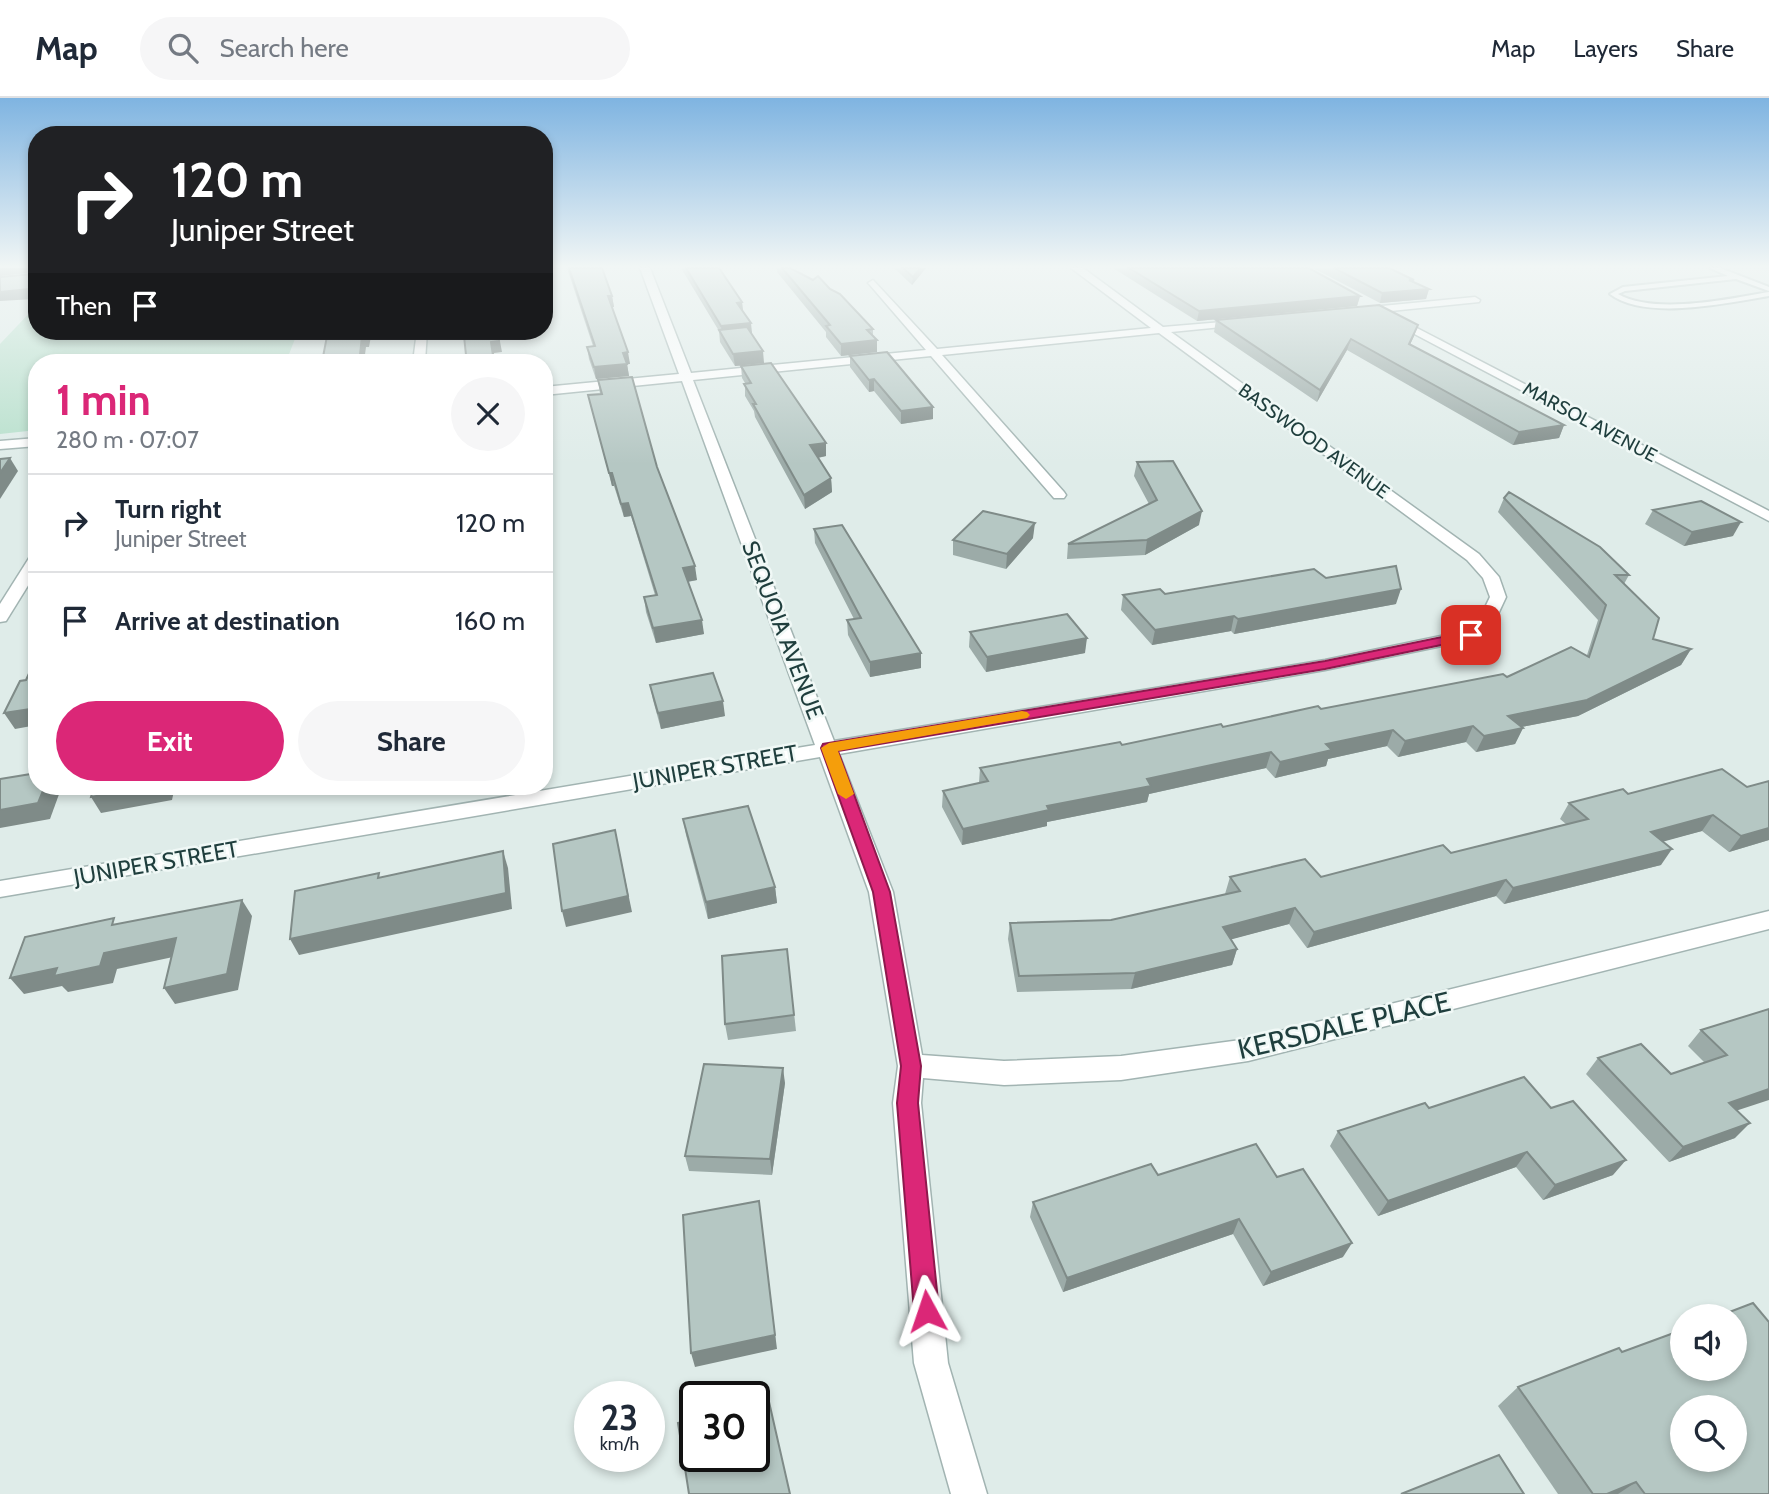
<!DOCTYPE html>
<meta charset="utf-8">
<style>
body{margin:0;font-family:Cabin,sans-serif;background:#f6f6f7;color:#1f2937;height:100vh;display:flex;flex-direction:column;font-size:26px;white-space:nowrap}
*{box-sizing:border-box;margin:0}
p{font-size:23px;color:#747a83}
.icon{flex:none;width:38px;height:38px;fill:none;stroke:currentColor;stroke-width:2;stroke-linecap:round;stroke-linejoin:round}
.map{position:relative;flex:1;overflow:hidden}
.drawer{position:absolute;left:28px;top:256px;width:525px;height:441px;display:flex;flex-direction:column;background:#fff;border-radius:28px;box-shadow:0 4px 10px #0003}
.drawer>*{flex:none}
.banner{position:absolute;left:28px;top:28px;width:525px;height:214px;border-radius:28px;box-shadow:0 4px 10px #0003;background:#202124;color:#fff;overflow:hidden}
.controls{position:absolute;left:1670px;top:1206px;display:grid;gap:14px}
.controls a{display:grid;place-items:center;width:77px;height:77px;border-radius:50%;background:#fff;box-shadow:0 4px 10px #0003;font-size:35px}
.speed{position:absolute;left:574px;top:1283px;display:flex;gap:14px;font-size:35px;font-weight:700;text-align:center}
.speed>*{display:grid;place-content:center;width:91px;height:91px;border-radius:50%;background:#fff;box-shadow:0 4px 10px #0003;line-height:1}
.speed small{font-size:18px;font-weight:400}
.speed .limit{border:4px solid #111;border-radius:10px;background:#fff;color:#111}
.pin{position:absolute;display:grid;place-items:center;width:60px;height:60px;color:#fff;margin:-30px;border-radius:14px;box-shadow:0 4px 10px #0006}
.me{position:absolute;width:77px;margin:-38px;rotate:355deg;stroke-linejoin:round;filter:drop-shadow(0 0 5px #0008)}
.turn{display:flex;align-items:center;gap:24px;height:147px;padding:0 28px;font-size:32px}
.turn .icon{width:91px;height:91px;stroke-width:2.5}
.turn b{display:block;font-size:49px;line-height:60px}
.then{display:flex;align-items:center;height:66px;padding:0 28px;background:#0003;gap:14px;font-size:26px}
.round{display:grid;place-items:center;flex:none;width:74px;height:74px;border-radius:37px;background:#f6f6f7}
.summary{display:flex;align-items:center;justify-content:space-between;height:119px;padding:0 28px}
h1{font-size:42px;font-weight:800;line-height:52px;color:#db2777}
.cta{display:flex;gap:14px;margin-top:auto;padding:14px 28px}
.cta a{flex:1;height:80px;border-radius:42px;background:#db2777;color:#fff;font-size:28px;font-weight:800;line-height:80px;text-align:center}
.cta a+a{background:#f6f6f7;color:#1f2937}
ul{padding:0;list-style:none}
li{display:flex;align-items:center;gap:21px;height:98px;padding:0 28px;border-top:2px solid #e0e1e3}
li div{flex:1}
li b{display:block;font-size:26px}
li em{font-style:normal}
header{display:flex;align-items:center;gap:42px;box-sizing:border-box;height:98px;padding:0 35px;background:#fff;border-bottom:2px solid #e0e1e3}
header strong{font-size:33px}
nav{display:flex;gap:38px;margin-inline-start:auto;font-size:24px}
.search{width:490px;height:63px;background:#f6f6f7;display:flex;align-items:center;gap:18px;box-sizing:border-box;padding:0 24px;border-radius:38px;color:#747a83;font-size:26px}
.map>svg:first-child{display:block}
</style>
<header>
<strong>Map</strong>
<div class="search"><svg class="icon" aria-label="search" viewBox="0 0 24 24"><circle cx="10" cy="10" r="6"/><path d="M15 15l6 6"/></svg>Search here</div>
<nav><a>Map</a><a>Layers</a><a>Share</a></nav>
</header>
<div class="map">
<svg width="1769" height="1396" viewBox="0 0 1769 1396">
<rect width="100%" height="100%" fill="#dfece9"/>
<polygon fill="#b6dfcb" points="37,207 37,233 298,233 286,264 37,264 37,332 0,336 0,246"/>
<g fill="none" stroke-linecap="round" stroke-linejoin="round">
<g stroke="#a2b4b2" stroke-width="4">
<path id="lane" d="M 1710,170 L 1720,170 L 1769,189 L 1769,193 L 1736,181 L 1625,193 L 1618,196 C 1655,217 1728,201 1769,194 L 1769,198 C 1727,205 1645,223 1610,196 L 1623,189 L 1728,178 Z"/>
</g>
<g stroke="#a2b4b2" stroke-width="3">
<g id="street">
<path d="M 640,170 L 650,170 L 691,275 L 926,252 L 870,187 L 868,185 L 873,182 L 937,251 L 1151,230 L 1071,170 L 1083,170 L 1163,229 L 1246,222 L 1246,226 L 1242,227 L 1171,234 L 1479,456 L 1499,479 L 1506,499 L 1492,529 L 1471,542 L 1325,572 L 839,656 L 893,794 L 922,957 L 1004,963 L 1121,958 L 1248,941 L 1769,813 L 1769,831 L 1248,963 L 1121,982 L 1004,987 L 923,980 L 921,1005 L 948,1265 L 987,1396 L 951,1396 L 914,1265 L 893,1005 L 898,968 L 869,794 L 820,659 L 0,799 L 0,783 L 815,647 L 682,283 L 544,297 L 544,289 L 679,276 ZM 1159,235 L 1467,462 L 1483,480 L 1490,499 L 1479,522 L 1465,533 L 1325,562 L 834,643 L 693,282 L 931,258 L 1054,400 L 1064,400 L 1066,397 L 1064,394 L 942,257 Z"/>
<polygon points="1475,199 1480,202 1479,204 1361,216 1356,213 1361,210"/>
<polygon points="1390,216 1769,413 1769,423 1386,221 1385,219"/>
<polygon points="417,233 427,233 425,264 413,264"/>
<polygon points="37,340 37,348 0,351 0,343"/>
<polygon points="37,455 37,473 6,523 0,524 0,506 31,457"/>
</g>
</g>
<use href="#lane" fill="#fff" fill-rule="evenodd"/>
<use href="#street" fill="#fff" fill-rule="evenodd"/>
</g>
<g fill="#9caba8">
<polygon points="567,170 602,170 612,198 614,209 612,209 630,266 627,266 629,278 596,281 589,261 587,249 593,248"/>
<polygon points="681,170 719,170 742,204 743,213 752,235 751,235 764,265 735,268 720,244 719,233"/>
<polygon points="777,170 790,170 830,191 873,231 873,238 877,254 841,258 826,239 826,234 777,174"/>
<polygon points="894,170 926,170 912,187"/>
<polygon points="1113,170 1309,170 1360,198 1357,208 1197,223"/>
<polygon points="1313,170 1389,170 1413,184 1429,191 1426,201 1380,205"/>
<polygon points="1216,222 1414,238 1410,246 1564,327 1559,340 1513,347 1347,252 1317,304 1214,234"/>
<polygon points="850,258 933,309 933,321 901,326 874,293 869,294 850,269"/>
<polygon points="741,268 826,358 818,360 831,380 832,394 805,411 755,319 754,313 745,298 745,285 742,280"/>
<polygon points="598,282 657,369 697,482 688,484 704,536 656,545 646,514 644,499 655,497 631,418 624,419 614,388 612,388 591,309 588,297 600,296"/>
<polygon points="1137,364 1199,427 1145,457 1067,461 1068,446 1149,406 1134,378"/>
<polygon points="1504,400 1629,477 1624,486 1653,541 1691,551 1681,567 1578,618 1522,629 1523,630 1515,646 1476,654 1466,644 1398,659 1387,648 1328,661 1326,668 1275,680 1266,670 1149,696 1147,704 1047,724 1047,728 962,747 942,709 943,693 979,685 980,670 1122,647 1507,579 1587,557 1598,522 1498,414"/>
<polygon points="1653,412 1733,438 1684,448 1645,426"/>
<polygon points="814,431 921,555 921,570 870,579 848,537 847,522 854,521 815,445"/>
<polygon points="1033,440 1006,471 953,457 953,442"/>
<polygon points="1326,480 1396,506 1234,536 1231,533 1152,547 1121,512 1123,497 1165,496"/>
<polygon points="970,534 1085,555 986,574 969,549"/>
<polygon points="650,587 725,618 661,631 653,602"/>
<polygon points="1769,683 1769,742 1729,754 1702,733 1663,743 1661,767 1504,806 1496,798 1307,850 1289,826 1231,841 1237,851 1232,867 1131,891 1017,894 1008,841 1010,825 1111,822 1225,796 1230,779 1321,779 1451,755 1566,726 1560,721 1569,705 1628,696 1747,689"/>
<polygon points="683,721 775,789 777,805 708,821 686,737"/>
<polygon points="787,851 796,933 728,942 725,926"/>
<polygon points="1769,911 1738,1012 1735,1040 1669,1064 1586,976 1598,960 1671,976 1705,965 1688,948 1701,932"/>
<polygon points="785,985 772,1077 689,1073 685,1058"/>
<polygon points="1429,1010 1613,1077 1543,1102 1516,1069 1378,1118 1330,1048 1338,1033"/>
<polygon points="1158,1077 1277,1079 1343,1159 1263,1188 1233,1136 1063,1194 1030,1119 1033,1104"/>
<polygon points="1622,1254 1769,1396 1558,1396 1498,1308 1518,1289"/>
</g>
<g fill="#7f8b88">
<polygon points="0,170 35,170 37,174 0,178"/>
<polygon points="920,170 926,170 912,187 913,179"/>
<polygon points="37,182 37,197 34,201 0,203 0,194"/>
<polygon points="1429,191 1426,201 1380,205 1382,195"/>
<polygon points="608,198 612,198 614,209 610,209"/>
<polygon points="1360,198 1357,208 1197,223 1199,213"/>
<polygon points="742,204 743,214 737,205"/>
<polygon points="751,225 752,235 722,238 721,228"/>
<polygon points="1418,227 1414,238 1405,257 1409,246"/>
<polygon points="367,233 372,233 369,249 366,249 364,264 356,264 362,238"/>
<polygon points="498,233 502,254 494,255 495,264 494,264 491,244"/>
<polygon points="1351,241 1347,252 1317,304 1320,292"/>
<polygon points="877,242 877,254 841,258 841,246"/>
<polygon points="763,253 764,265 735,268 733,256"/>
<polygon points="628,254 630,266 627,266 629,278 596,281 594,269 623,255"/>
<polygon points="874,281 874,293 869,294 869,282"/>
<polygon points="933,309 933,321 901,326 901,313"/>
<polygon points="1564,327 1559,340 1513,347 1519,334"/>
<polygon points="826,345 826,358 811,361 810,347"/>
<polygon points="10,360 18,373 0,401 0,375"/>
<polygon points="609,375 612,375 614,388 612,388"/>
<polygon points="831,380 832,394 805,411 804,397"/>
<polygon points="628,405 631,418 624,419 621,406"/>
<polygon points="1202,413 1199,427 1145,457 1147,442"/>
<polygon points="1741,424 1733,438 1684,448 1692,434"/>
<polygon points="1035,425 1033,440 1006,471 1007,456"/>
<polygon points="695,468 697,482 685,484 683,470"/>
<polygon points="1401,491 1396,506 1234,536 1238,521"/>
<polygon points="1234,518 1231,533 1152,547 1155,532"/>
<polygon points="702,522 704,536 656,545 653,530"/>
<polygon points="1087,540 1085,555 986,574 987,559"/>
<polygon points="1691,551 1681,567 1578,618 1500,633 1508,618"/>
<polygon points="921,555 921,570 870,579 870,564"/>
<polygon points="723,603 725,618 661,631 658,615"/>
<polygon points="37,610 37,627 15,631 4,615"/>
<polygon points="1473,628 1466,644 1398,659 1405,643"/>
<polygon points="1523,630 1515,646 1476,654 1484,638"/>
<polygon points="1393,632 1387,648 1328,661 1326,668 1275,680 1280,664 1326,646"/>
<polygon points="1271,654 1266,670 1149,696 1147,704 1047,724 1047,728 962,747 963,731 1147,681"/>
<polygon points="45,688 62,688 50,721 0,730 0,712"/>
<polygon points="150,688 175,688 172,702 101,715 91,699"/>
<polygon points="211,688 267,688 216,697"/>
<polygon points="1713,717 1702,733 1640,750 1651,734"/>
<polygon points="1769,730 1769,742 1729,754 1741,738"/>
<polygon points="615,732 632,814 566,829 562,813"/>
<polygon points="1672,751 1661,767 1504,806 1513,790"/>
<polygon points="503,753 508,770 512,811 299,857 290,841"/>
<polygon points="1506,782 1496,798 1307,850 1314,834"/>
<polygon points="775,789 777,805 708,821 706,804"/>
<polygon points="242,802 252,818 238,892 175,906 164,890"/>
<polygon points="1295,810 1289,826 1218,845 1223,829"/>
<polygon points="176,840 187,856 117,871 113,885 68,894 62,888 24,896 10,880 104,855"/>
<polygon points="1237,851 1232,867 1131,891 1135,875"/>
<polygon points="783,970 785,985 772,1077 770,1061"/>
<polygon points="1769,991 1769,1002 1714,1020 1729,1005"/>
<polygon points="1750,1025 1735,1040 1669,1064 1683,1049"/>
<polygon points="1527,1054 1516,1069 1378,1118 1388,1103"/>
<polygon points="1626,1062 1613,1077 1543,1102 1555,1087"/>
<polygon points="759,1103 777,1251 695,1269 691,1255"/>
<polygon points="1239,1121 1233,1136 1063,1194 1067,1180"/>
<polygon points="1352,1145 1343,1159 1263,1188 1271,1174"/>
<polygon points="1636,1384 1618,1396 1607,1396"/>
</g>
<g fill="#b5c7c3" stroke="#7f8b88" stroke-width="2" fill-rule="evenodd">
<polygon points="34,170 37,170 37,182 29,191 0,194 0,179 33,176 35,174"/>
<polygon points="569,170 602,170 612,198 608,198 628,254 623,255 627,266 594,269 587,249 595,248"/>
<polygon points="686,170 719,170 742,204 737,205 751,225 721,228"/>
<polygon points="782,170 790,170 813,182 818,178 830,191 840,196 873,231 867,232 877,242 841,246 826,228 830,227"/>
<polygon points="903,170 920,170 913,179"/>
<polygon points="1129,170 1309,170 1360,198 1199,213"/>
<polygon points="1334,170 1389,170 1414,182 1409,182 1429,191 1382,195"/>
<polygon points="1379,207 1418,227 1409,246 1564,327 1519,334 1351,241 1320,292 1216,222"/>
<polygon points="747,229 763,253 733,256 719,232"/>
<polygon points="328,233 367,233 366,238 362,238 360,257 357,257 356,264 322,264"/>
<polygon points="468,233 498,233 499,243 491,244 494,264 463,264 462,257 466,257 464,238 468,237"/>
<polygon points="887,254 933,309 901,313 874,281 869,282 850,258"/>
<polygon points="771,265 826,345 810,347 831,380 804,397 753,306 756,306 744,286 751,285 741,268"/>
<polygon points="632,279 657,369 695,468 683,470 702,522 653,530 644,499 657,497 628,405 621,406 612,375 609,375 588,297 602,296 598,282"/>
<polygon points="10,360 0,375 0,361"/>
<polygon points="1173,363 1202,413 1147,442 1068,446 1157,402 1137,364"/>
<polygon points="1509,394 1600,449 1629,477 1615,477 1659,520 1653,541 1691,551 1587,602 1508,618 1523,630 1484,638 1473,628 1405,643 1393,632 1326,646 1332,652 1280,664 1271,654 1147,681 1151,688 1047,708 1049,712 963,731 943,693 988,683 980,670 1120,644 1122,647 1221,626 1223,629 1318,608 1321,611 1503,576 1507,579 1571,549 1589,559 1606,507 1504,400"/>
<polygon points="1701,403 1741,424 1692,434 1653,412"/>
<polygon points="983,413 1035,425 1007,456 953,442"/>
<polygon points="842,427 921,555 870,564 847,522 861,520 814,431"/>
<polygon points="1396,468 1401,491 1238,521 1234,518 1155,532 1123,497 1160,491 1165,496 1314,471 1326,480"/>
<polygon points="1067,516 1087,540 987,559 970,534"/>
<polygon points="37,558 37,610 4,615 20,583 26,582"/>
<polygon points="713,575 723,603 658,615 650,587"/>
<polygon points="1722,671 1747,689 1769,683 1769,730 1741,738 1713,717 1651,734 1672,751 1513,790 1506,782 1314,834 1295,810 1223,829 1237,851 1135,875 1019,878 1010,825 1111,822 1240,793 1230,779 1305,761 1321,779 1443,747 1451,755 1588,721 1569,705 1623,691 1628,696"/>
<polygon points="37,675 37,688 45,688 38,705 0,712 0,681"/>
<polygon points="94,688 150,688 91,699"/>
<polygon points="748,708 775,789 706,804 683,721"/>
<polygon points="615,732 628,798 562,813 553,746"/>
<polygon points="503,753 506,795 290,841 295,793 379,775 378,780"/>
<polygon points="242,802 227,876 164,890 176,840 104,855 100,868 54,878 57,870 10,880 25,839 114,820 112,827"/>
<polygon points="787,851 794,917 725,926 722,858"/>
<polygon points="1769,911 1769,991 1729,1005 1750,1025 1683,1049 1598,960 1641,946 1671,976 1727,957 1701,932"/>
<polygon points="704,966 783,970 770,1061 685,1058"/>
<polygon points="1524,979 1551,1010 1573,1003 1626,1062 1555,1087 1527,1054 1388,1103 1338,1033 1425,1005 1429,1010"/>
<polygon points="1256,1046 1277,1079 1303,1071 1352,1145 1271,1174 1239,1121 1067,1180 1033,1104 1151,1066 1158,1077"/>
<polygon points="759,1103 775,1237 691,1255 683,1117"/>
<path d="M 1753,1205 L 1769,1224 L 1769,1396 L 1645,1396 L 1636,1384 L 1607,1396 L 1593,1396 L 1518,1289 L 1619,1250 L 1622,1254 L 1682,1232 L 1682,1270 L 1734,1270 L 1734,1218 L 1719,1218 ZM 1682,1309 L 1734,1309 L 1734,1362 L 1682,1362 Z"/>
<polygon points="767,1295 790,1396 689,1396 678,1325 695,1320 695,1358 754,1358 754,1299"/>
<polygon points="1499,1357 1524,1396 1401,1396"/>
</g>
<linearGradient id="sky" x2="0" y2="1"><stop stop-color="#7fb4e1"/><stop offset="0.46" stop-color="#f1f6f5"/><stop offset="1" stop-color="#f1f6f5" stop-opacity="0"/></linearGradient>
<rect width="1769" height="366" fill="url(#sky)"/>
<polygon fill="#db2777" stroke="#8e194d" stroke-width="2" points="1471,533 1477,537 1475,540 1325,571 838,653 890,794 921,968 918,1005 939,1213 935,1222 927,1226 918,1222 914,1213 897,1005 901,968 873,794 821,650 823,646 1325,563"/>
<polygon fill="#f59e0b" points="1022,613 1027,614 1030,617 1027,620 838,653 854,696 846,701 838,696 821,650 829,645"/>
<g text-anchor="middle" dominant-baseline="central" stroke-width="5" stroke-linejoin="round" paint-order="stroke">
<g font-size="19" fill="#1f3e3d" stroke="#f0f8f6">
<text transform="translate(1590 324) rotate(28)">MARSOL AVENUE</text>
<text transform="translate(1314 343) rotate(36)">BASSWOOD AVENUE</text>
</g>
<g font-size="23" fill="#1f3e3d" stroke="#f0f8f6">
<text transform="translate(783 532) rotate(69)">SEQUOIA AVENUE</text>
<text transform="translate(715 669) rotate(-10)">JUNIPER STREET</text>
<text transform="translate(156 765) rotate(-10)">JUNIPER STREET</text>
</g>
<g font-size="28" fill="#1f3e3d" stroke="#f0f8f6">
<text transform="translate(1344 927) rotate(-13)">KERSDALE PLACE</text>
</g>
</g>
</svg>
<div class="controls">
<a><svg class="icon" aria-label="sound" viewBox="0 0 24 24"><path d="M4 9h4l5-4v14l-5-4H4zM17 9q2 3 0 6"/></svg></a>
<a><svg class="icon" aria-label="search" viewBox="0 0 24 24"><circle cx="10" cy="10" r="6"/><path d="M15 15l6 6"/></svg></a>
</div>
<div class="speed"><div>23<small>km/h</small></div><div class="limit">30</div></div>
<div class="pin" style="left:1471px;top:537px;background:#d93025"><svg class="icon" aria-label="arrive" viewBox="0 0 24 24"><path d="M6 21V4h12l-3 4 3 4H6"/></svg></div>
<svg class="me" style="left:927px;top:1213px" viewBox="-20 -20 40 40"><path d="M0-17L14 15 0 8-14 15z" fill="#db2777" stroke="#fff" stroke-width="4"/></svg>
<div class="banner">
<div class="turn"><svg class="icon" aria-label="right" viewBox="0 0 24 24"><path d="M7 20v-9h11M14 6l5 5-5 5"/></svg><div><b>120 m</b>Juniper Street</div></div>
<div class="then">Then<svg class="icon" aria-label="arrive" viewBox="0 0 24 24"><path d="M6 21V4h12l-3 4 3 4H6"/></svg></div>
</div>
<section class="drawer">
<div class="summary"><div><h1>1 min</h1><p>280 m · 07:07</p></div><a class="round"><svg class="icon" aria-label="close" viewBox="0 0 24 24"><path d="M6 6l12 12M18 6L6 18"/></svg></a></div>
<ul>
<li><svg class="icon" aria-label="right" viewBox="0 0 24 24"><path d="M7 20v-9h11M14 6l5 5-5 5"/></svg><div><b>Turn right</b><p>Juniper Street</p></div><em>120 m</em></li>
<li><svg class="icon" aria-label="arrive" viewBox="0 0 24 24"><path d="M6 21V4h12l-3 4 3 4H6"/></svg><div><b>Arrive at destination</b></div><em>160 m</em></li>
</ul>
<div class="cta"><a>Exit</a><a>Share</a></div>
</section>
</div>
